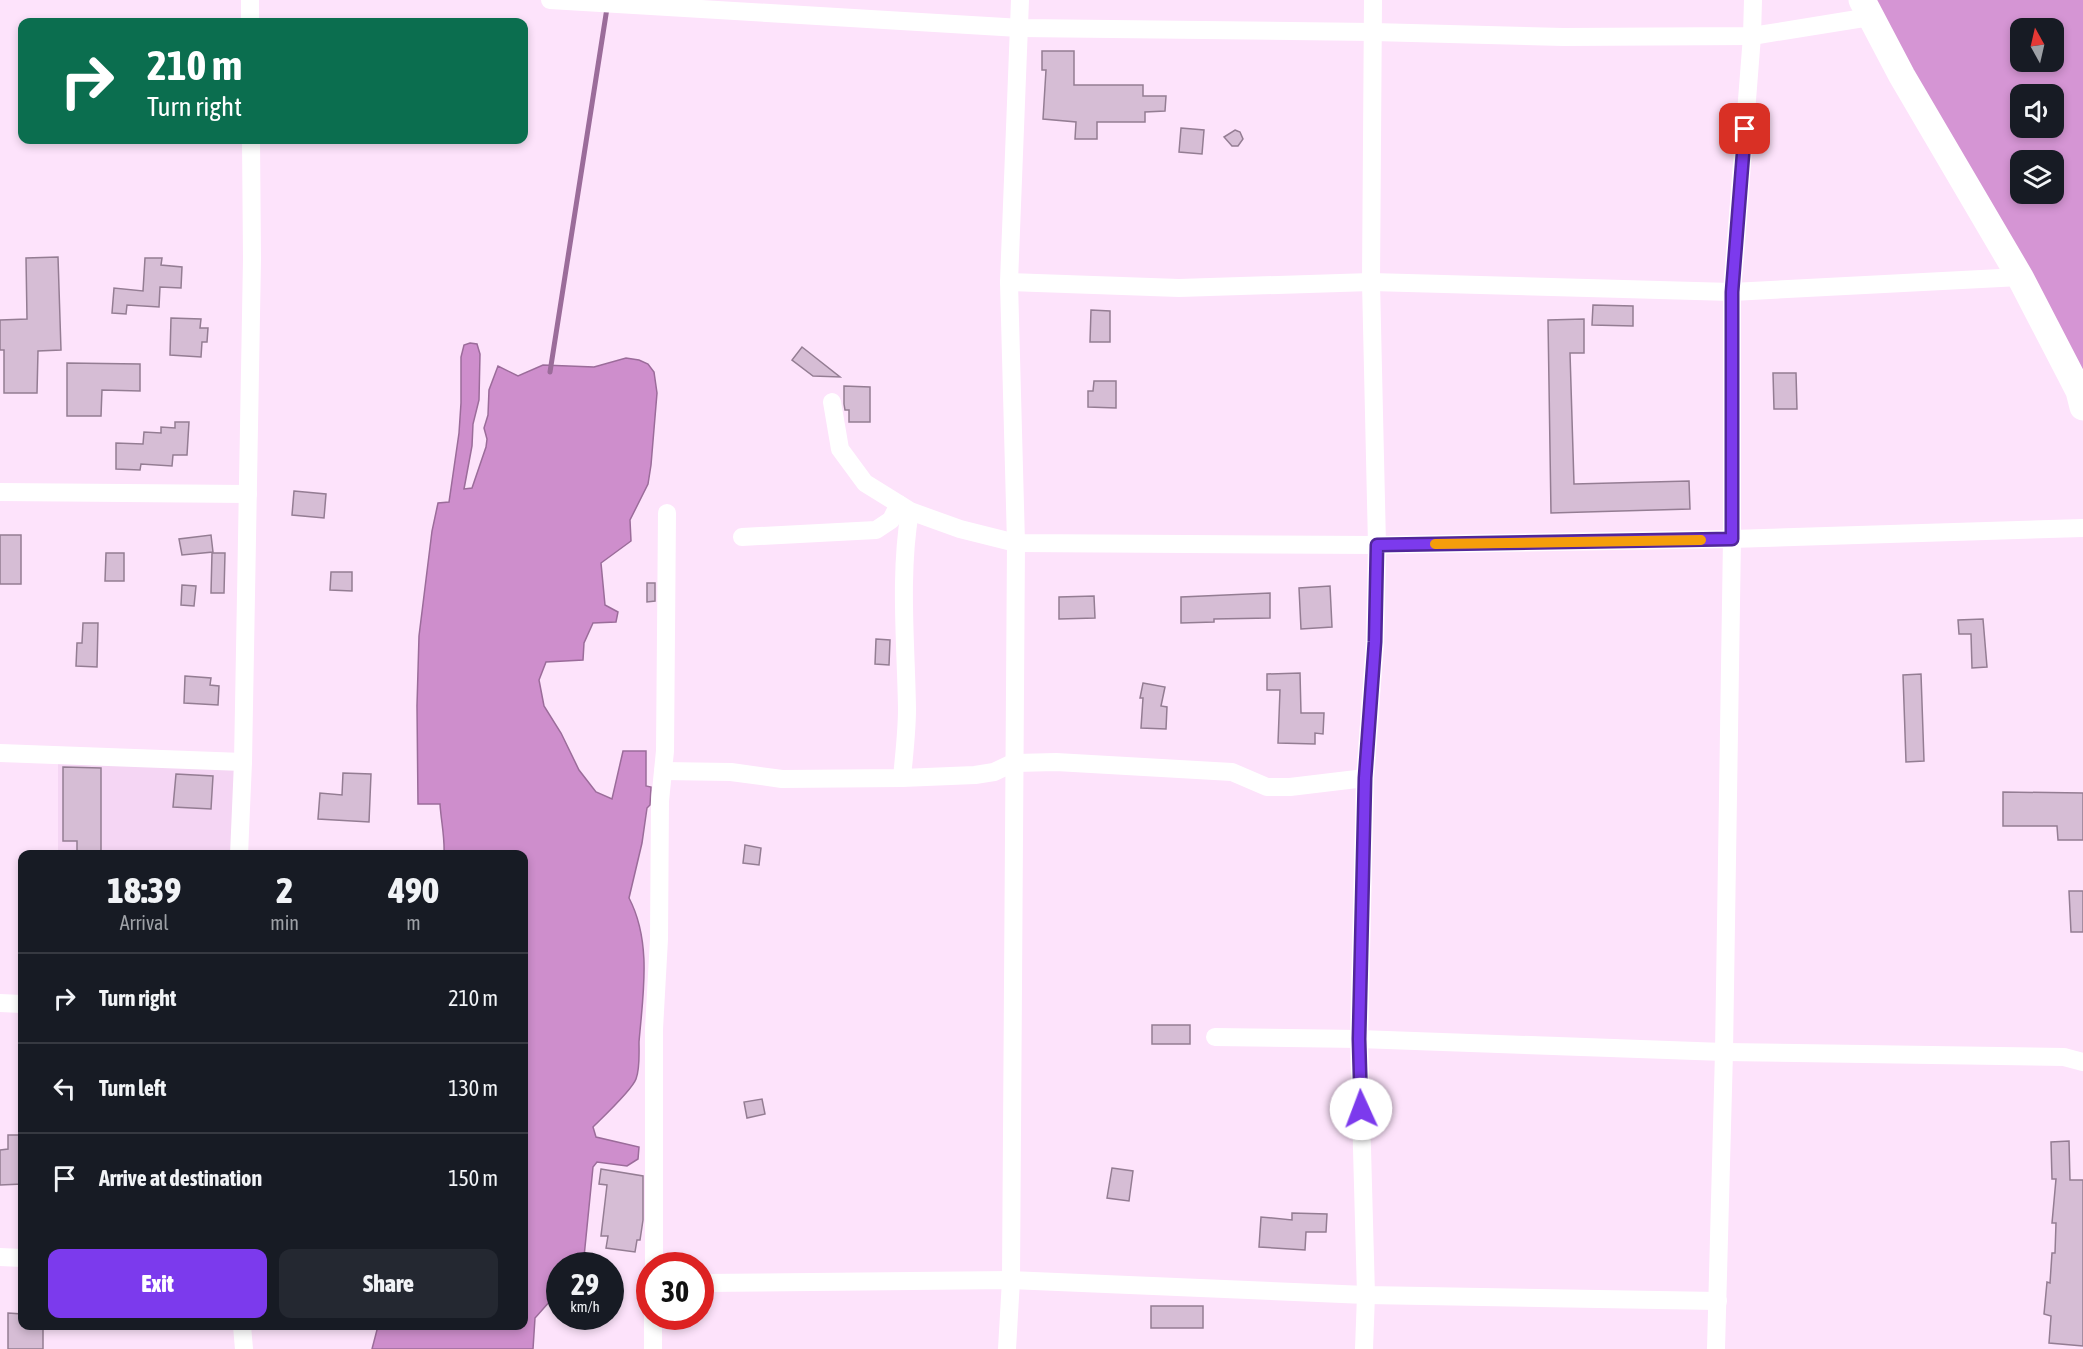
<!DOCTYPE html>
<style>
body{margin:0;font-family:"Asap Condensed",sans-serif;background:#242831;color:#f1f3f6;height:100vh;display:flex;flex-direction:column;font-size:22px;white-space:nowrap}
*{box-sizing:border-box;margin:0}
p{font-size:20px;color:#9ea1a6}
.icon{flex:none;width:33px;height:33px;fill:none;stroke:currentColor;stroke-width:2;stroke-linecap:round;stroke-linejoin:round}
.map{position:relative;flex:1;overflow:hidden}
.details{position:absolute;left:18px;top:850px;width:510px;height:480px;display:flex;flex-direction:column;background:#171b24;border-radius:12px;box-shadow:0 3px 9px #0003}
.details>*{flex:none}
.hud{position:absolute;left:18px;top:18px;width:510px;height:126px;border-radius:12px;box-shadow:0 3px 9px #0003;background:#0b6e4f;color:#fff;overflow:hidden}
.needle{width:39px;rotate:352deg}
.controls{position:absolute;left:2010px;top:18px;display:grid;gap:12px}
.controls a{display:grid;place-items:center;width:54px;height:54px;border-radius:12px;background:#171b24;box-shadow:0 3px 9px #0003;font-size:30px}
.speed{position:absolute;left:546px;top:1252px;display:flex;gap:12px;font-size:30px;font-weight:700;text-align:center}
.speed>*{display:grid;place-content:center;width:78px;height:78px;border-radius:50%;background:#171b24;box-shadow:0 3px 9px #0003;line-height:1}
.speed small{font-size:15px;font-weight:400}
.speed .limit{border:9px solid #d22;background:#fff;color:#111}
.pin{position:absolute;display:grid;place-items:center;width:51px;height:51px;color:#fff;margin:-26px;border-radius:12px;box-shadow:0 3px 9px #0006}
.me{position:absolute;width:66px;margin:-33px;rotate:358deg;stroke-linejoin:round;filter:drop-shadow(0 0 4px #0008)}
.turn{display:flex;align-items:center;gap:21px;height:126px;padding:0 30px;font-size:27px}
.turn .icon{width:78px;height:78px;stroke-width:2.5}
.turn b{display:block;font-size:42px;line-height:51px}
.eta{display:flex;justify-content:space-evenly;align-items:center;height:102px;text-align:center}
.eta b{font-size:36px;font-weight:800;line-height:42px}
.primary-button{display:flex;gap:12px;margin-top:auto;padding:12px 30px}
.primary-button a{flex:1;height:69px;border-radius:12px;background:#7c3aed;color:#fff;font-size:24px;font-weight:800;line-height:69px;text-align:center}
.primary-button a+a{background:#242831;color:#f1f3f6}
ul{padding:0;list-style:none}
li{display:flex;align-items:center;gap:18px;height:90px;padding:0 30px;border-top:2px solid #363941}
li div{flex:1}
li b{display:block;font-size:22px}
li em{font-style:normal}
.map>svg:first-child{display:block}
</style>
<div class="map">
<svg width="2083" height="1349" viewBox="0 0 2083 1349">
<rect width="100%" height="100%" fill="#fde3fb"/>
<polygon fill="#f5d6f4" points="58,762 237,767 235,855 58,855"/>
<path fill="#d595d4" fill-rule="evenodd" d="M 1862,0 L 2083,0 L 2083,407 ZM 2020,28 L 2054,28 L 2054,62 L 2020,62 ZM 2020,94 L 2054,94 L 2054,128 L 2020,128 ZM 2020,160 L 2054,160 L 2054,194 L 2020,194 Z"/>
<path fill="#ce8ecc" stroke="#9b6c9a" stroke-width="1.5" d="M 470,343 L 477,344 L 480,354 L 479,400 L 473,424 L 472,446 L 464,489 L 472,488 L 486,447 L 487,439 L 484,428 L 488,415 L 489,390 L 498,366 L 518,376 L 543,365 L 594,367 L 626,358 L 639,360 L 648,364 L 654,372 L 657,393 L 651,465 L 648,484 L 630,520 L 631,541 L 601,563 L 605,605 L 618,612 L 616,622 L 593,623 L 584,643 L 583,660 L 546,662 L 539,680 L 544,706 L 561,733 L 579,770 L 596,792 L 612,799 L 623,751 L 646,751 L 646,786 L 651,787 L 650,805 L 647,808 L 642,843 L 629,898 C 652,942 643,994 639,1042 C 639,1053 640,1069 636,1079 C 632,1090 603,1117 593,1127 L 596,1137 L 639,1147 L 638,1159 L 627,1166 L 597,1162 L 593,1167 L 584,1257 L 580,1266 L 560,1266 L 559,1291 L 535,1318 L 533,1349 L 372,1349 L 378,1326 L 524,1326 L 524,855 L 444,855 C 445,837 441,821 440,804 L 418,804 L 417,706 L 419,636 L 432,531 L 438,503 L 449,502 L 459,433 L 461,403 L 461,357 L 464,345 Z"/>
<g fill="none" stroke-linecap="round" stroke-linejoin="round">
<polyline stroke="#9b6c9a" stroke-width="5" points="550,372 607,8"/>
</g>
<g fill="#d6bdd5" stroke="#947d93" stroke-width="1.5">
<polygon points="1042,51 1074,51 1074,85 1143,85 1143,96 1166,96 1165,111 1145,112 1145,122 1097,122 1097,139 1075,139 1076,122 1043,119 1046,70 1042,70"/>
<polygon points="1181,128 1204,130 1202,154 1179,152"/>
<polygon points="1235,130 1240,132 1243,139 1238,146 1232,146 1224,137"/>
<polygon points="58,257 61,350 38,351 37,393 4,393 4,350 0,350 0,320 27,319 26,258"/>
<polygon points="145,258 162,258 161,265 182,267 181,288 160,287 159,307 127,305 126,314 112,313 114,288 143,291"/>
<polygon points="1593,305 1633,306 1633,326 1592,325"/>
<polygon points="1091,310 1110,311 1110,342 1090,342"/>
<polygon points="171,318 201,319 200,328 208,328 207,342 202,342 201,357 170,355"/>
<polygon points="1584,319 1584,353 1570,353 1574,484 1689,481 1690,509 1551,513 1548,320"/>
<polygon points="802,347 840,377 813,376 792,360"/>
<polygon points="67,363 140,364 140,391 102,390 101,416 67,416"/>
<polygon points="1773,373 1796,373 1797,409 1774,409"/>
<polygon points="1094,381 1116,381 1116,408 1088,407 1088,391 1093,391"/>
<polygon points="844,386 870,387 870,422 849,422 849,410 845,410 844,404"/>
<polygon points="175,422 189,422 187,455 173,455 172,466 141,464 140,470 116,469 116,443 143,444 144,432 161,433 161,427 175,428"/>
<polygon points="294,491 326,494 324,518 292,515"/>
<rect x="0" y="535" width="21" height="49"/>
<polygon points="211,535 213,552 182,555 179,539"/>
<polygon points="106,553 124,553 124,581 105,581"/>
<polygon points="212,553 225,553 224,593 211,593"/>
<polygon points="331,572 352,572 352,591 330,590"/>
<polygon points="647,583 655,583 655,601 647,602"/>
<polygon points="182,585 196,586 194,606 181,605"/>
<polygon points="1330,586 1332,627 1301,629 1299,588"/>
<polygon points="1270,593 1270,618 1214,619 1214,622 1181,623 1181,597"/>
<polygon points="1094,596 1095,618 1059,619 1059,597"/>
<polygon points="1983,619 1987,667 1972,668 1971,634 1959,634 1958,620"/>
<polygon points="83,623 98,623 97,667 76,666 77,643 82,643"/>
<polygon points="876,639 890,640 889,665 875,664"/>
<polygon points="1300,673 1301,713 1324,713 1323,734 1315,733 1315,744 1278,743 1280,690 1267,690 1267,674"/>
<polygon points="1921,674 1924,761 1906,762 1903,675"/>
<polygon points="185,676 211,678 210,685 219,686 218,705 184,703"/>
<polygon points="1143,683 1165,687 1161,706 1167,707 1166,729 1141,728 1143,698 1140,698"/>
<polygon points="63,767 101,768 101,855 77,855 77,841 63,841"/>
<polygon points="343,773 371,774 369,822 318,819 320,793 342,795"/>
<polygon points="176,774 213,776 211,809 173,807"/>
<polygon points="2003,792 2083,793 2083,840 2058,840 2057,826 2003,826"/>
<polygon points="745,845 761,848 759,865 743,863"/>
<polygon points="2069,891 2083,891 2083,932 2071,932"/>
<rect x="1152" y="1025" width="38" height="19"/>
<polygon points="762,1099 765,1114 747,1118 744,1102"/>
<polygon points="8,1135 22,1135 22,1184 0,1185 0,1150 8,1149"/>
<polygon points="2069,1141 2070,1180 2083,1180 2083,1346 2049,1343 2051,1316 2044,1314 2047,1282 2050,1283 2052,1253 2055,1253 2056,1223 2052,1223 2056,1179 2052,1179 2051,1142"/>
<polygon points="1112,1168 1133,1171 1129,1201 1107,1198"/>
<polygon points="601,1169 643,1176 643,1220 640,1240 637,1240 635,1252 606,1248 608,1236 601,1236 607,1185 599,1184"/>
<polygon points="1292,1213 1327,1214 1326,1232 1306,1232 1305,1250 1259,1247 1261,1217 1292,1220"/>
<rect x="1151" y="1306" width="52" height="22"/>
<polygon points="8,1313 22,1314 22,1326 43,1326 43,1349 8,1349"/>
</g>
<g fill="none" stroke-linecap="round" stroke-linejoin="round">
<g stroke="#fff" stroke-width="18">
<polyline points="250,0 250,22"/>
<polyline points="550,0 1020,28 1373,32 1563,37 1752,36 1870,17"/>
<polyline points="1009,282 1179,288 1371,282 1732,292 2020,277"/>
<polyline points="832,402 840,449 865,483 910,511 960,529 1016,543 1377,545 1732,539 2083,528"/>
<polyline points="0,492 248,494"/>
<polyline points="742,537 876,530 891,520 899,504"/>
<polyline points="0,753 243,762"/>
<polyline points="663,771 731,772 782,779 902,778 975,775 994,772 1013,763 1056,762 1232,772 1267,787 1290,787 1365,778"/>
<path d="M 902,778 C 904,755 907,732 907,709 C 906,643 899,576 910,511"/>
<polyline points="239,855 243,762 252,259 251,140"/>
<polyline points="0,1003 22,1004"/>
<polyline points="1215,1037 1359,1039 1724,1052 2064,1057 2083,1062"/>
<polyline points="0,1257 22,1258"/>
<polyline points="654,1266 654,1029 659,939 660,801 665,751 667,513"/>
<polyline points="700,1283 1011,1280 1366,1295 1718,1301"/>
<polyline points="242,1326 244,1349"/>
<polyline points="653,1349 653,1317"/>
<polyline points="1007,1349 1011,1280 1016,543 1009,282 1020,0"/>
<polyline points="1364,1349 1366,1295 1359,1039 1365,778 1375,642 1377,545 1371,282 1373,0"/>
<polyline points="1716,1349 1724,1052 1732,539 1732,292 1752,36 1753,0"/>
</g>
<polyline stroke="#fff" stroke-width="27" points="1862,0 1902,76 2020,277 2079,391 2083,407"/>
</g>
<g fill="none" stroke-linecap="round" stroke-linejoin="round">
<g stroke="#51269a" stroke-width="15">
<polyline id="route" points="1361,1109 1359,1039 1365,778 1375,642 1377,545 1732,539 1732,292 1745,129"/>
</g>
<use href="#route" stroke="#7c3aed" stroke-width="10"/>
<polyline stroke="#f59e0b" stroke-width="10" points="1435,544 1701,540"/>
</g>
</svg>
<div class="controls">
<a><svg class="needle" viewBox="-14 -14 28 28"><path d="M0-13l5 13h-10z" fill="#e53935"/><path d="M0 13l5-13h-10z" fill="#9ea1a6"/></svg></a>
<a><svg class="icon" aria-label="sound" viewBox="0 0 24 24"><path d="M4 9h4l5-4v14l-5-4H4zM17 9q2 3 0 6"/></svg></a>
<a><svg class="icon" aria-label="layers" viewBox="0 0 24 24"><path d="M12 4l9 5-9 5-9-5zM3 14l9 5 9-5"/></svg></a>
</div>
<div class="speed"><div>29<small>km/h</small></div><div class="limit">30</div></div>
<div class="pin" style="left:1745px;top:129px;background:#d93025"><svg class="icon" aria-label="arrive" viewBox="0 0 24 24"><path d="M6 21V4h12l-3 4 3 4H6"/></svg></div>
<svg class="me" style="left:1361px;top:1109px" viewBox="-20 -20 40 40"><circle r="19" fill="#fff"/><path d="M0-13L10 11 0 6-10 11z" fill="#7c3aed"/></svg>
<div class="hud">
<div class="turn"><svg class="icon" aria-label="right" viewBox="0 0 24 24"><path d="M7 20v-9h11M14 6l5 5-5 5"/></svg><div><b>210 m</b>Turn right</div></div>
</div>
<section class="details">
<div class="eta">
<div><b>18:39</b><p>Arrival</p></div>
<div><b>2</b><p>min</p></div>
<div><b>490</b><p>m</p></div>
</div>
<ul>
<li><svg class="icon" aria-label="right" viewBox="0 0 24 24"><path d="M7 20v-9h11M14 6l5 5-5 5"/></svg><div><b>Turn right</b></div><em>210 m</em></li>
<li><svg class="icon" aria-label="left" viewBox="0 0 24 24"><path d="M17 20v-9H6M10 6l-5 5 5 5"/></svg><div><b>Turn left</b></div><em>130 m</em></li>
<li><svg class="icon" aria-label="arrive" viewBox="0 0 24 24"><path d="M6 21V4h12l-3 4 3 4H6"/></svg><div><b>Arrive at destination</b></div><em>150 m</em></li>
</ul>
<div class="primary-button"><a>Exit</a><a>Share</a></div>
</section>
</div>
